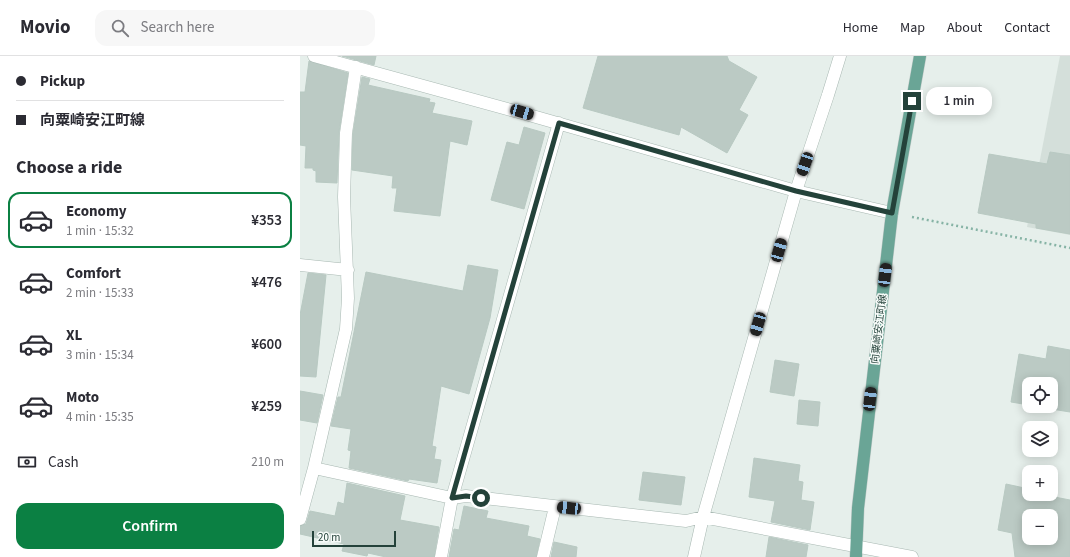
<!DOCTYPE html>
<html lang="en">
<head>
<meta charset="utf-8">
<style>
  :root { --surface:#fff; --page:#f7f7f7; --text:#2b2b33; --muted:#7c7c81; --line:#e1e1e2; --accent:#0b8043 }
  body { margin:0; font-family:"Source Sans 3","Noto Sans JP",sans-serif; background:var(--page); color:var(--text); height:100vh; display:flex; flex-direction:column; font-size:15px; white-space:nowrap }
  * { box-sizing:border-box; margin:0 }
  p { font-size:13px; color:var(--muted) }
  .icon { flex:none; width:22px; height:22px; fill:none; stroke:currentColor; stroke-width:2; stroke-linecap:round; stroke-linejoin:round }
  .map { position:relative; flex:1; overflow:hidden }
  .panel { display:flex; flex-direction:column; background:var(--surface); width:300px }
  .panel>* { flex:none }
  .banner { display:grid; align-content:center; height:88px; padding:0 16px; background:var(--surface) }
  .tools { position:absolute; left:722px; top:321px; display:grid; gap:8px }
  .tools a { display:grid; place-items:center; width:36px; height:36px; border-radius:8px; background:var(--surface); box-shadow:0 2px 10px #0003; font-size:20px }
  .scale { position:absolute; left:12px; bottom:10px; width:84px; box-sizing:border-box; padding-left:4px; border:2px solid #24423a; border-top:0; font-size:11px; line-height:14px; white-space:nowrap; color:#24423a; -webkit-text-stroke:3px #f7fbf9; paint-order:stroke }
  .end { position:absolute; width:18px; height:18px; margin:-9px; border:5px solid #24423a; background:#fff; box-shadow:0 0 0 2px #fff }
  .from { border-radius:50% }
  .bubble { position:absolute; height:28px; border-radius:12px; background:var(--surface); box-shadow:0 2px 10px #0003; font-size:13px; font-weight:600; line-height:28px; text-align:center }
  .car { position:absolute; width:12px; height:24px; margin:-12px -6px; border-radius:5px; box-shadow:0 0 3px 1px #0007; background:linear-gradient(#222 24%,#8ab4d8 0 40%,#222 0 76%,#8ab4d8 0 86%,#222 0) }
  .banner b { display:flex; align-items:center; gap:14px; height:38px; font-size:15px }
  .banner b+b { border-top:1px solid var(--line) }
  .banner i { width:10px; height:10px; background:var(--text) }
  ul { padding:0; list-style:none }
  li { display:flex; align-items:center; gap:12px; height:56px; margin:0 8px 6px; padding:0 8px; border:2px solid transparent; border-radius:12px }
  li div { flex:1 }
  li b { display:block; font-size:15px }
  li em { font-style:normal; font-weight:600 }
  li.on { border-color:var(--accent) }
  li>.icon { width:36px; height:36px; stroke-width:1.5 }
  h2 { padding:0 16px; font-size:18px; line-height:48px }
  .pay { display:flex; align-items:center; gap:10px; height:44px; padding:0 16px; font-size:15px }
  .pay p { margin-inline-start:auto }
  .cta { display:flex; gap:8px; margin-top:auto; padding:8px 16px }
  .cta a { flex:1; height:46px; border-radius:12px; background:var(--accent); color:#fff; font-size:16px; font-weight:600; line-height:46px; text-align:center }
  header { display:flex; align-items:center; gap:24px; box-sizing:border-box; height:56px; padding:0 20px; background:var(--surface); border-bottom:1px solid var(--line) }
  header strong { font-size:19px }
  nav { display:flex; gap:22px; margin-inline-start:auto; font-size:14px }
  .search { width:280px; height:36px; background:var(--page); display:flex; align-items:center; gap:10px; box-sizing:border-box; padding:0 14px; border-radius:12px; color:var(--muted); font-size:15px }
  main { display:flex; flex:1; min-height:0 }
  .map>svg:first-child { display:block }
</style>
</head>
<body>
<header>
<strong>Movio</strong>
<div class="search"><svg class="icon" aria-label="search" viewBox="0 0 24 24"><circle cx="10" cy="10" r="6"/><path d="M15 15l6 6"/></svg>Search here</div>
<nav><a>Home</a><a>Map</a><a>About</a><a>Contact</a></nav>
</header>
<main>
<section class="panel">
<div class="banner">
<b><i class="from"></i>Pickup</b>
<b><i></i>向粟崎安江町線</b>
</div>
<h2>Choose a ride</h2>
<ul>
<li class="on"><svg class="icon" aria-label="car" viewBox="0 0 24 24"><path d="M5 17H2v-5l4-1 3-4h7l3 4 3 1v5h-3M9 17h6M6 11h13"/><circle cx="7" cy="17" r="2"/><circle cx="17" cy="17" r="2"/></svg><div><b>Economy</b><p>1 min · 15:32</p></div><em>¥353</em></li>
<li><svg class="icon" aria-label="car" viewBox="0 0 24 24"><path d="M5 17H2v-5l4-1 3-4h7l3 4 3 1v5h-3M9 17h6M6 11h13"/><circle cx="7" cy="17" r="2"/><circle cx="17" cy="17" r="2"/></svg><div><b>Comfort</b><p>2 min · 15:33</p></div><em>¥476</em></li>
<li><svg class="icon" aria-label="car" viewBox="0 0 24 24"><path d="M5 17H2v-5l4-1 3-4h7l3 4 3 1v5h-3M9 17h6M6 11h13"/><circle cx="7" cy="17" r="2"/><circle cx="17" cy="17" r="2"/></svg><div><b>XL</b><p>3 min · 15:34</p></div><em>¥600</em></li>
<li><svg class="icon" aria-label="car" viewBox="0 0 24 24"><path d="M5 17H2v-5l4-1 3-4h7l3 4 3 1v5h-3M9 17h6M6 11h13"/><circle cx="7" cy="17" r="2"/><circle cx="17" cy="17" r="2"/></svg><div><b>Moto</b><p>4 min · 15:35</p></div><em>¥259</em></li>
</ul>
<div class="pay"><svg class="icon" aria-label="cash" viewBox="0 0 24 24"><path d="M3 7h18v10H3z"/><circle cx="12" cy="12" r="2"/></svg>Cash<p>210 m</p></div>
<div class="cta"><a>Confirm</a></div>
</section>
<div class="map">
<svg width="770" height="501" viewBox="0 0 770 501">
  <rect width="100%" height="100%" fill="#e6efeb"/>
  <path fill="#d4dfda" d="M 760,0 L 770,0 L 770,179 L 727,171 Z"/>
  <path fill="#bbcac4" stroke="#b8c9c2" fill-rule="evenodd" d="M 42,0 L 76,0 L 74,9 Z
    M 298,0 L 427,0 L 429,5 L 457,21 L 439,54 L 448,59 L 427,97 L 381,71 L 379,79 L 283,52 Z
    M 9,5 L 48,17 L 39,76 L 37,127 L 16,126 L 16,115 L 13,114 L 13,112 L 5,112 L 6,90 L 0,89 L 0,36 L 5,36 Z
    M 62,21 L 70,23 L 68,29 L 130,43 L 129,46 L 135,47 L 132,57 L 172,65 L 167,89 L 150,85 L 140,160 L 94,155 L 97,132 L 92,132 L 93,120 L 52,114 L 53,78 Z
    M 224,71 L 245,77 L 224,153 L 191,144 L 207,86 L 219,89 Z
    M 750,96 L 770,99 L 770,178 L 736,172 L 736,168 L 678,157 L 689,98 L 747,108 Z
    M 168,209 L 198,214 L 190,262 L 169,338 L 141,330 L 132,390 L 136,391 L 134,403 L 141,404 L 137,427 L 109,423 L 108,425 L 49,412 L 51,395 L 48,394 L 51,373 L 31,370 L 38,341 L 41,341 L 66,216 L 163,235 Z
    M 8,217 L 26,219 L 16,321 L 0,320 L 0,259 Z
    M 748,290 L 770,294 L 770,356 L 733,350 L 751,350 L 751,328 L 729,328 L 729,349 L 711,346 L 719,298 L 746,303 Z
    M 475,304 L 499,308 L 494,340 L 470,336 Z
    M 0,335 L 23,339 L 17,367 L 0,364 Z
    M 499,344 L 520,346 L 518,370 L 497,368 Z
    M 454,402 L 500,409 L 498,425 L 503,426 L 501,444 L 514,446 L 510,474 L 471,466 L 475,445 L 449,441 Z
    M 343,416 L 385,421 L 381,449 L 339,444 Z
    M 47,427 L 105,440 L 100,464 L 139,471 L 134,501 L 86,501 L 68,497 L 67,500 L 42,495 L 44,488 L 0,478 L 0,470 L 6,468 L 10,455 L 35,460 L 38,446 L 44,448 Z
    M 706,428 L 729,433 L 729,438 L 739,438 L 770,444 L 770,501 L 715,501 L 712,477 L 698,474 ZM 729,460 L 751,460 L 751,482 L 729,482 Z
    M 164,450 L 188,455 L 186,462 L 229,470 L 227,480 L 240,483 L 236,501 L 149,501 L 154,473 L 159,474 Z
    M 469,481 L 508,489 L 506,501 L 466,501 Z
    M 254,486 L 277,491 L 276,501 L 251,501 Z"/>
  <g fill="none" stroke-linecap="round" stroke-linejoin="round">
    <g stroke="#a8b8b2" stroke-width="13">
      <path id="minor" d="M 14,0 L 222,57 L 496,135 L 592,157
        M 0,209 L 48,214
        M 14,412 L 152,442 L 259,67
        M 0,463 L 14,412 L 46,273 L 48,242 L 44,141 L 46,77 L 56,11
        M 141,501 L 152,442 L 166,440 L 386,465 L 403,461 L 612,501
        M 243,501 L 255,451
        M 394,501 L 403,461 L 496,135 L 528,39 L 540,0"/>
    </g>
    <g stroke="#c2cac8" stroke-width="13">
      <path id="major" d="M 556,501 L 558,452 L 592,157 L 620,0"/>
    </g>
    <path stroke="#86b3a5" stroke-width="2.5" stroke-dasharray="2 3" stroke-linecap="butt" d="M 612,161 L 770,192"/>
    <use href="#minor" stroke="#fff" stroke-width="12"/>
    <use href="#major" stroke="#6aa596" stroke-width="12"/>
  </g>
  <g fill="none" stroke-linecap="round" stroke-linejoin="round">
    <path stroke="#24423a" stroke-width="5" d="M 181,442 L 166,440 L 152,442 L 259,67 L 496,135 L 592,157 L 612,45"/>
  </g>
  <g text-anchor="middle" stroke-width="3" stroke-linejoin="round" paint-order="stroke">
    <g font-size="10" fill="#24423a" stroke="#f7fbf9">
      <text transform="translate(578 273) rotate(-83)" y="4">向粟崎安江町線</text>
    </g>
  </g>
</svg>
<div class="tools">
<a><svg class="icon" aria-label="locate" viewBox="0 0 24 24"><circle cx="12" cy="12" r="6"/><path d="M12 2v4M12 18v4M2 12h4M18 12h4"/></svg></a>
<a><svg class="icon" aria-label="layers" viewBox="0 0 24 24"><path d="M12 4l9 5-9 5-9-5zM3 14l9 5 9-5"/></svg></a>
<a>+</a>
<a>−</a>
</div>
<div class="scale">20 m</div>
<i class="end from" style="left:181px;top:442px"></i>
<i class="end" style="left:612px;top:45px"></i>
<div class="bubble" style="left:626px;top:31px;width:66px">1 min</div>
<i class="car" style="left:222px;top:56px;rotate:106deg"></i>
<i class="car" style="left:505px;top:108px;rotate:199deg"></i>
<i class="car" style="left:479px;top:194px;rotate:16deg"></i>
<i class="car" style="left:585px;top:219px;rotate:7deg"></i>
<i class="car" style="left:458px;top:268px;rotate:196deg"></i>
<i class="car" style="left:570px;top:343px;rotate:7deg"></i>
<i class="car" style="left:269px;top:452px;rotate:276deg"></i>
</div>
</main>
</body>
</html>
